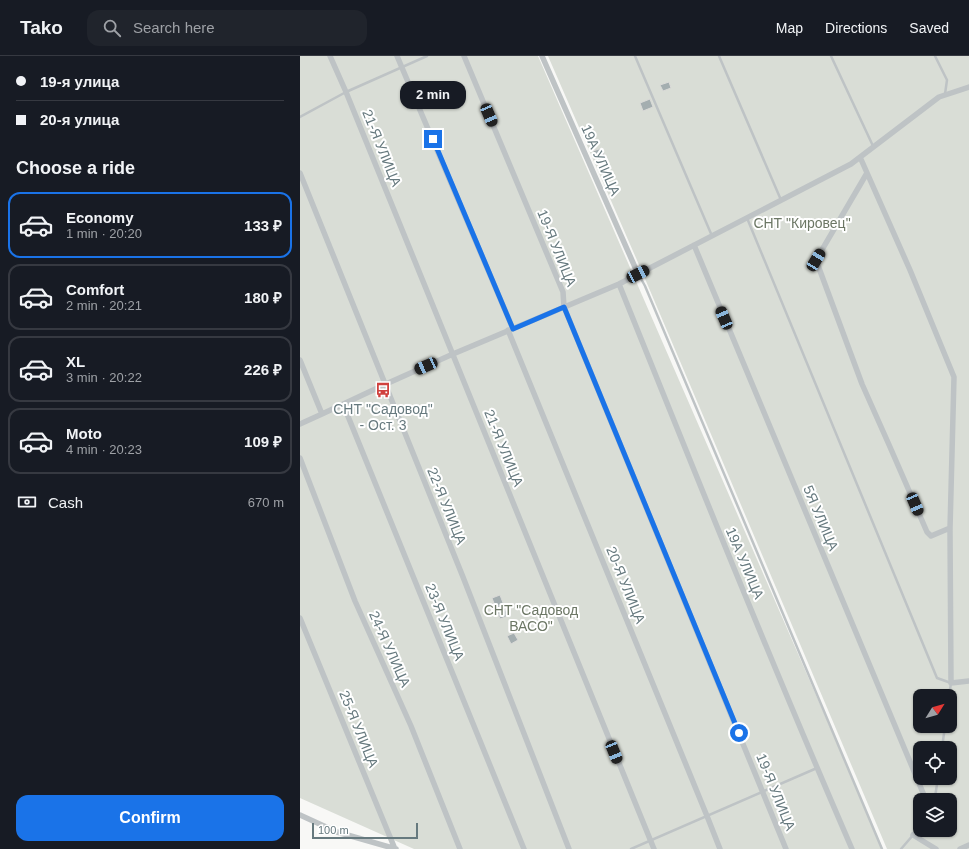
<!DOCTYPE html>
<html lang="en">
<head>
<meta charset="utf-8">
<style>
  :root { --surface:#171b24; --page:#20242c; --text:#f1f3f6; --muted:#9ea1a6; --line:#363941; --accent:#1a73e8 }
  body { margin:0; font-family:Arial,sans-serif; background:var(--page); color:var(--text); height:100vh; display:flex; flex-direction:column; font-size:15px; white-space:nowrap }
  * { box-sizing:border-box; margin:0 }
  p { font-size:13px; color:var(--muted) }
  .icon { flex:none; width:22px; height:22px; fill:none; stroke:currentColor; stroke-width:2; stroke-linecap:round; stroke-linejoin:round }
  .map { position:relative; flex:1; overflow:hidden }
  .panel { display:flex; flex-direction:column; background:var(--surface); width:300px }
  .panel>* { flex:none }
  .top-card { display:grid; align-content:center; height:88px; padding:0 16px; background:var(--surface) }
  .needle { width:26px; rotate:53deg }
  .fabs { position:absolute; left:613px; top:633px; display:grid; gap:8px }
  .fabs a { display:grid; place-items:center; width:44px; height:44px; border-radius:8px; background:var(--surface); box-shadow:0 1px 3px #0004; font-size:20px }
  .scale { position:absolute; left:12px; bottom:10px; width:106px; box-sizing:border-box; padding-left:4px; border:2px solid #66797e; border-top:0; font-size:11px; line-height:14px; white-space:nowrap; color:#66797e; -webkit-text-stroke:3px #fff; paint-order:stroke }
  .end { position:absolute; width:18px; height:18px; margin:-9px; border:5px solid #1a73e8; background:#fff; box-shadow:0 0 0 2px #fff }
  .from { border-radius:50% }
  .bubble { position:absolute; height:28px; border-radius:12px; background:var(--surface); box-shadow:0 1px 3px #0004; font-size:13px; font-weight:800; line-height:28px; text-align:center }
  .car { position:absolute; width:12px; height:24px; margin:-12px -6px; border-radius:5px; box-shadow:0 0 3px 1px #0007; background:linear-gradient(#222 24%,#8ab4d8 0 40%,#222 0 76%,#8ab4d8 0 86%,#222 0) }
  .top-card b { display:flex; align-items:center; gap:14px; height:38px; font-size:15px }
  .top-card b+b { border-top:1px solid var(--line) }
  .top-card i { width:10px; height:10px; background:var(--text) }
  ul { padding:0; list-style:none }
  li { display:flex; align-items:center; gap:12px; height:66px; margin:0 8px 6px; padding:0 8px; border:2px solid var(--line); border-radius:12px }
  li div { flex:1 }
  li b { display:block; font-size:15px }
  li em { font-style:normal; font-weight:800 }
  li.current { border-color:var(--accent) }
  li>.icon { width:36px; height:36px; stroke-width:1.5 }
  h2 { padding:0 16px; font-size:18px; line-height:48px }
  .pay { display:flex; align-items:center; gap:10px; height:44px; padding:0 16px; font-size:15px }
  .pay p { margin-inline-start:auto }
  .primary-button { display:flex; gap:8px; margin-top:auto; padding:8px 16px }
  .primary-button a { flex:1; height:46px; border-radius:12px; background:var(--accent); color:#fff; font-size:16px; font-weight:800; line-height:46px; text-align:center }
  header { display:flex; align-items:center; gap:24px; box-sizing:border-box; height:56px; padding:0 20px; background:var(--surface); border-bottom:1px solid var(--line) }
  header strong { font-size:19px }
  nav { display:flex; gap:22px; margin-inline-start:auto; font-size:14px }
  .search { width:280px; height:36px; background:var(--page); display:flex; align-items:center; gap:10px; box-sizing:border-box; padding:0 14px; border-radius:12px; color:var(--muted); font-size:15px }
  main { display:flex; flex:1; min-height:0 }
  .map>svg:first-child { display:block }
</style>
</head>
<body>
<header>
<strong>Tako</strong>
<div class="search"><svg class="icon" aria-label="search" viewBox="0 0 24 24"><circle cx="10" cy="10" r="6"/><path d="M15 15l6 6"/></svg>Search here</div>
<nav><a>Map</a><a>Directions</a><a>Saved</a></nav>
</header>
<main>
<section class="panel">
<div class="top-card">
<b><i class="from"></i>19-я улица</b>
<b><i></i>20-я улица</b>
</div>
<h2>Choose a ride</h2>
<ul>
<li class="current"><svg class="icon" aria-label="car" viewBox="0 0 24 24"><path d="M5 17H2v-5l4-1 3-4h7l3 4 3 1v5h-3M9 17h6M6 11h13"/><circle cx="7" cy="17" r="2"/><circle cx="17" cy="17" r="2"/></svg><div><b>Economy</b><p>1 min · 20:20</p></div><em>133 ₽</em></li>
<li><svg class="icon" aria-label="car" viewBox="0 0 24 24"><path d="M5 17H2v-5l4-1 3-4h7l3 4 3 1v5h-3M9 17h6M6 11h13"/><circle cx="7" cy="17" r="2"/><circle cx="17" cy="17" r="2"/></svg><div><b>Comfort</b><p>2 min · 20:21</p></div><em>180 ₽</em></li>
<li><svg class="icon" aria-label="car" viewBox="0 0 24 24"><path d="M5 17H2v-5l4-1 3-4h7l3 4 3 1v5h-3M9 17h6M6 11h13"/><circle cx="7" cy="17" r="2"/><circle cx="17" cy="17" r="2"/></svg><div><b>XL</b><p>3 min · 20:22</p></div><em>226 ₽</em></li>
<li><svg class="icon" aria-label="car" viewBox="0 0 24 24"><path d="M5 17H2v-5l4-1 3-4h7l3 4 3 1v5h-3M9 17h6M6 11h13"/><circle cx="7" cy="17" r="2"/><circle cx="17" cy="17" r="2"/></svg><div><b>Moto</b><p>4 min · 20:23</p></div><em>109 ₽</em></li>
</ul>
<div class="pay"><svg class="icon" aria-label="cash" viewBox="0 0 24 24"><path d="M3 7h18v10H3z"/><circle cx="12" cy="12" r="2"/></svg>Cash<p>670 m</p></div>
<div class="primary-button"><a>Confirm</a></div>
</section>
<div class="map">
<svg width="669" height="793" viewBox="0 0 669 793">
  <rect width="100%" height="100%" fill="#f8f8f6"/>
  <path fill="#d9ddd6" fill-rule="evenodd" d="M 0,0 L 238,0 L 583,793 L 114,793 L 0,742 Z
    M 248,0 L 669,0 L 669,793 L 587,793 L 343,218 ZM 620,640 L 650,640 L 650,670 L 620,670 ZM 620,692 L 650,692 L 650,722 L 620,722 ZM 620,744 L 650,744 L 650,774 L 620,774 Z"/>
  <path fill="#a4aeb0" stroke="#dadad8" d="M 369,26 L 371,32 L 363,35 L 360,29 Z
    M 350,43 L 353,51 L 343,55 L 340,47 Z
    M 302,92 L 305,101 L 296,104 L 293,95 Z
    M 200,539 L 208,560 L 200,563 L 192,542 Z
    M 214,577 L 218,584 L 211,588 L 207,580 Z"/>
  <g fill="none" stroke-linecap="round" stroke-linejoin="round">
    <path stroke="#bec3c5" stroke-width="2.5" d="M 335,0 L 412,180
      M 419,0 L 481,144
      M 531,0 L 573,90
      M 635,0 L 647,24 L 645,38
      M 0,61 L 46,36 L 127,0
      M 447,162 L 637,622 L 651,627 L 649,640
      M 339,219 L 345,230 L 582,793
      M 642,692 L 645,670
      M 634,744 L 635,741 L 638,722
      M 331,793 L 517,712
      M 601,793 L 620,771"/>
    <path stroke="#bec3c5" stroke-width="5.5" d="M 30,0 L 46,36 L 354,793
      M 97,0 L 213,273
      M 164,0 L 263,236 L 264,251 L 486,793
      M 242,0 L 338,218
      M 560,101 L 610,214 L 654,321 L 650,473 L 651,627 L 669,625
      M 0,117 L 163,521 L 269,793
      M 567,117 L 516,204 L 562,328 L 590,391 L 627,476 L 631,480 L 650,472
      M 394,189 L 626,744
      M 319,228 C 395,417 471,606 552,793
      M 208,274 L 407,760 L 420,793
      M 0,304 L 22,358
      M 43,348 L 224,793
      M 0,368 L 22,358 L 86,328 L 153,298 L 319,228 L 551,108 L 639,41 L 669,31
      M 0,402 L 55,545 L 111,670 L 160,793
      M 0,562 L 95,793
      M 0,759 L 37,776 L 96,793
      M 613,779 L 636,793
      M 660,793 L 669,789"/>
  </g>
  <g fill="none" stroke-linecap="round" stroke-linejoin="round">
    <path stroke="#1a73e8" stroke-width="5" d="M 133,83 L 213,273 L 264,251 L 439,677"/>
  </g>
  <defs>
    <g id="bus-bare" transform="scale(1.2)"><path d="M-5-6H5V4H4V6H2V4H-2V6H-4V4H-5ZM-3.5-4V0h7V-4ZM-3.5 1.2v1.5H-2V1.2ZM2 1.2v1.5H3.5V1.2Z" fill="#d0413e" stroke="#fff" stroke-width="2.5" paint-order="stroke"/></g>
  </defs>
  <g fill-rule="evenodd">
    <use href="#bus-bare" x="83" y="334"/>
  </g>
  <g text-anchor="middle" stroke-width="4" stroke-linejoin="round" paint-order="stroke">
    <g font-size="14" fill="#66797e" stroke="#fff">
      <text transform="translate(82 92) rotate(68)" y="5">21-Я УЛИЦА</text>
      <text transform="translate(301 104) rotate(66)" y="5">19А УЛИЦА</text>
      <text transform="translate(257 192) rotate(68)" y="5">19-Я УЛИЦА</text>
      <text transform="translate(204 392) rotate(68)" y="5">21-Я УЛИЦА</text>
      <text transform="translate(147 450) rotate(68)" y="5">22-Я УЛИЦА</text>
      <text transform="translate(521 462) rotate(67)" y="5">5Я УЛИЦА</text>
      <text transform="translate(445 507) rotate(67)" y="5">19А УЛИЦА</text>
      <text transform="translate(326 529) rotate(68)" y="5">20-Я УЛИЦА</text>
      <text transform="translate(145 566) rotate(68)" y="5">23-Я УЛИЦА</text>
      <text transform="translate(90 593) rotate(66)" y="5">24-Я УЛИЦА</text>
      <text transform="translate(59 673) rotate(68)" y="5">25-Я УЛИЦА</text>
      <text transform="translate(476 736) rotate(68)" y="5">19-Я УЛИЦА</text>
    </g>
    <g font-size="14" fill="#6c7765" stroke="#fff">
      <text x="502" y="172">СНТ "Кировец"</text>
      <text x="231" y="559">СНТ "Садовод<tspan x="231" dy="16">ВАСО"</tspan></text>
    </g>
    <g font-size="14" fill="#66797e" stroke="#fff">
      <text x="83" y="358">СНТ "Садовод"<tspan x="83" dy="16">- Ост. 3</tspan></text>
    </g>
  </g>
</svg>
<div class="fabs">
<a><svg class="needle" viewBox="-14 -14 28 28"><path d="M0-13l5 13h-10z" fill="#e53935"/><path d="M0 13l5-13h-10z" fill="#9ea1a6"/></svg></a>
<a><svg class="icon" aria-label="locate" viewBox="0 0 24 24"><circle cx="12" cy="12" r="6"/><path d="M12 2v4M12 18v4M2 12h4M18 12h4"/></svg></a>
<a><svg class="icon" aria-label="layers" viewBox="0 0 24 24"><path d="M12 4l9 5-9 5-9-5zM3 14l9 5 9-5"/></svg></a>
</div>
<div class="scale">100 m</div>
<i class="end from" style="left:439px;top:677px"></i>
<i class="end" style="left:133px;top:83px"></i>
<div class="bubble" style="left:100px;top:25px;width:66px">2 min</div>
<i class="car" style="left:189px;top:59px;rotate:157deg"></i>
<i class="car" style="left:516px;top:204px;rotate:31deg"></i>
<i class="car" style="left:338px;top:218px;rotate:63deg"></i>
<i class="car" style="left:424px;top:262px;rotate:337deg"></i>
<i class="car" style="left:126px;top:310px;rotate:246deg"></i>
<i class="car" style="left:615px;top:448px;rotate:157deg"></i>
<i class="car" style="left:314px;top:696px;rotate:158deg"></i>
</div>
</main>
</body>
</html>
